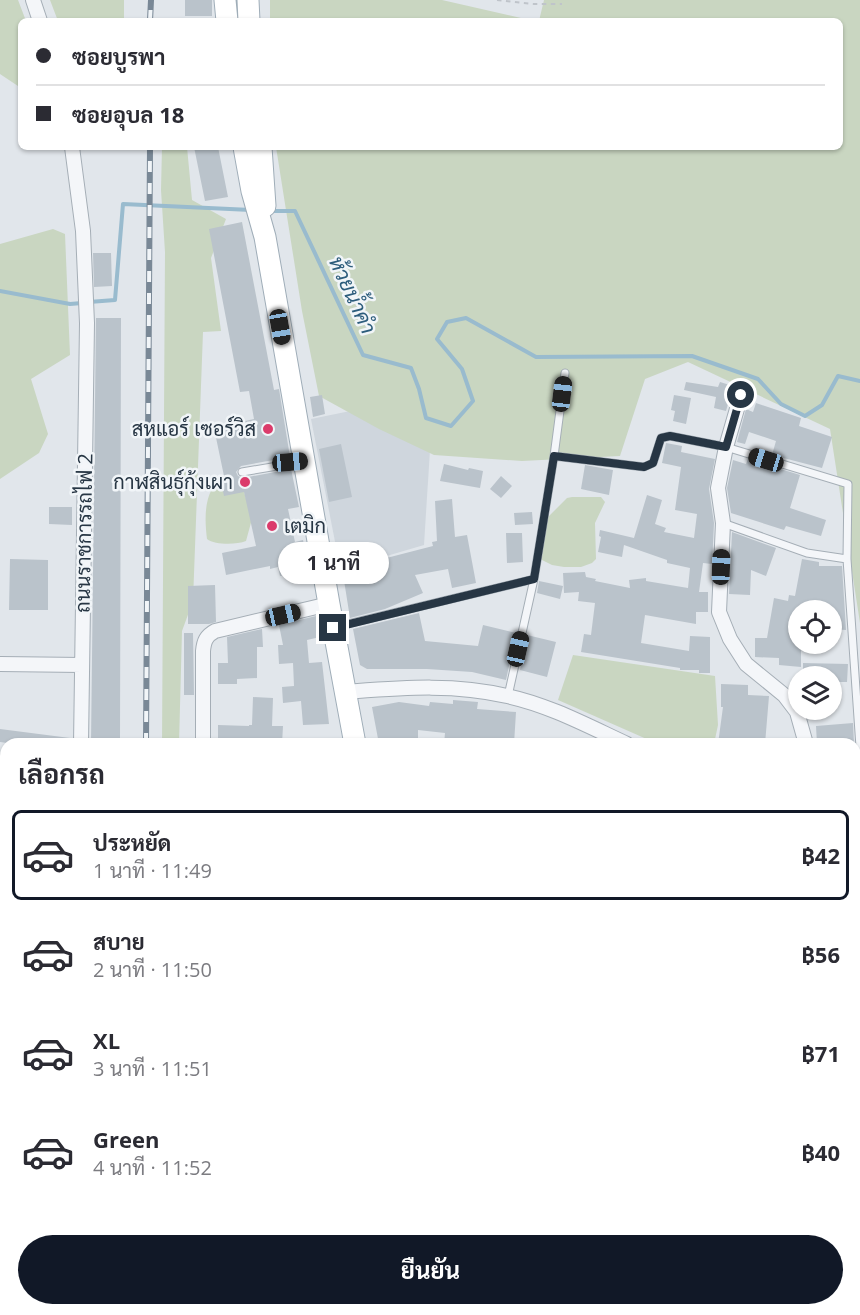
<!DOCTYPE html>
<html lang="th">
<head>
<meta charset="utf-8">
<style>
  :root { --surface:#fff; --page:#f7f7f7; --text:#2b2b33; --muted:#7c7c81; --line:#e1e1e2; --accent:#111827 }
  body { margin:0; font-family:"Open Sans",Sarabun,sans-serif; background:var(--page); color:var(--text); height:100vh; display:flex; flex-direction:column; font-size:22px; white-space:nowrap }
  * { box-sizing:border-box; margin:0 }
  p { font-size:20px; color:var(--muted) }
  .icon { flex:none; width:33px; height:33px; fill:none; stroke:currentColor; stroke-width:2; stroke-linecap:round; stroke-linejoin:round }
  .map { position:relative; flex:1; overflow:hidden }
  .drawer { position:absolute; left:0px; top:738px; width:861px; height:578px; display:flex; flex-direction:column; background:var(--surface); border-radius:18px 18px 0 0; box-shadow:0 2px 4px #0004 }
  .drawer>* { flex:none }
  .guide { position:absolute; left:18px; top:18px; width:825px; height:132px; border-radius:9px; box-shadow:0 2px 4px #0004; display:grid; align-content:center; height:132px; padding:0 18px; background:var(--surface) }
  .controls { position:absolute; left:788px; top:600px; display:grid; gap:12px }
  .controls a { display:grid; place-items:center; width:54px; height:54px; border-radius:50%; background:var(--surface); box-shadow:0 2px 4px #0004; font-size:30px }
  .end { position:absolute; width:27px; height:27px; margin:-14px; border:8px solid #273644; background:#fff; box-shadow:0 0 0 3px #fff }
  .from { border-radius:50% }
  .bubble { position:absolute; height:42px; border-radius:21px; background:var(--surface); box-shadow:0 2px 4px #0004; font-size:20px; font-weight:700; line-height:42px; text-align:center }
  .car { position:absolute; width:18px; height:36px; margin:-18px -9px; border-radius:8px; box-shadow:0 0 4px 2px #0007; background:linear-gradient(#222 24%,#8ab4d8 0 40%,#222 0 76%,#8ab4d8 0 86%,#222 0) }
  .guide b { display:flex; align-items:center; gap:21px; height:57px; font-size:22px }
  .guide b+b { border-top:2px solid var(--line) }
  .guide i { width:15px; height:15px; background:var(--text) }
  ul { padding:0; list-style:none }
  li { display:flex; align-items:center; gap:18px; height:90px; margin:0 12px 9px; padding:0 6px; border:3px solid transparent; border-radius:9px }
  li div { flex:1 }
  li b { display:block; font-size:22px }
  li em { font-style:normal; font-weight:700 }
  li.selected { border-color:var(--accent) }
  li>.icon { width:54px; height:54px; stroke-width:1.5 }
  h2 { padding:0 18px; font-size:27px; line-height:72px }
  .primary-button { display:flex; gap:12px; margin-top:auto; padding:12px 18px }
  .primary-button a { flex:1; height:69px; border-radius:36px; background:var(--accent); color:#fff; font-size:24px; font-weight:700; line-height:69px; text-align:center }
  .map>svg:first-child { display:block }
</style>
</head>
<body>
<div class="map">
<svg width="860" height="1315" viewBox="0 0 860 1315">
  <rect width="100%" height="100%" fill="#e1e6eb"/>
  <path fill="#cfd6dd" d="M 365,408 L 431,434 L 424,545 L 373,560 L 340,567 L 311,419 Z"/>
  <path fill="#c9d6c1" d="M 0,0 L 18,0 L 26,21 L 21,21 L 21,88 L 0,74 Z
    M 50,0 L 124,0 L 124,21 L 58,21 Z
    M 270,0 L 442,0 L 534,21 L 270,21 Z
    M 544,0 L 860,0 L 860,623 L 830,429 L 688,362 L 645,379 L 620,456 L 522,461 L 434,455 L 379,429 L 319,396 L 302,311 L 276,147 L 840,147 L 840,21 L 539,21 Z
    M 162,147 L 187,147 L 192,200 L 226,219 L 211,258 L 221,331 L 203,332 L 193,601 L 182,631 L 179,744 L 162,744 L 165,252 L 161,190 Z
    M 53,229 L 65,234 L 70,355 L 31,379 L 48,434 L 39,453 L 0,479 L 0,244 Z
    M 218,488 L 244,492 L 252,519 L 246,541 C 236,545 215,545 207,539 C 205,523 204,503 212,489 Z
    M 572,497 L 601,497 L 605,502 L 595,523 L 596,559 L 592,563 L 581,567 L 564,567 L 552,565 L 542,560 L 537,549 L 543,522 L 567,498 Z
    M 573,655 L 715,676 L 718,725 L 714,744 L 658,744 L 558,700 Z"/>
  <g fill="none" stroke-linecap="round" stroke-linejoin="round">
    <path stroke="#99bbce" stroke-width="4" d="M 271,211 L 295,211 L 363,355 L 411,368 L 419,389 L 426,418 L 451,426 L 473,401 L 462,369 L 437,339 L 447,322 L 466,318 L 536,357 L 692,356 L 758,379 L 781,404 L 805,416 L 822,405 L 838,376 L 860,381
      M 0,291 L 70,304 L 82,303
      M 89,302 L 115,300 L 123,204 L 251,210"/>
  </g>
  <path fill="#bac3cb" d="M 185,0 L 212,0 L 212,16 L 185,16 Z
    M 194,147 L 218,147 L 228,197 L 205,201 Z
    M 242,222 L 274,390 L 279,389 L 290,457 L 241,466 L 236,472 L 238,476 L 243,478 L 291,469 L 299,507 L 288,509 L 295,542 L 303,540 L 309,570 L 280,576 L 278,567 L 270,569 L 270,566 L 226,575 L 222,553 L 256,546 L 244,492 L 224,496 L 220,477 L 224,476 L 214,428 L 254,419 L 249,391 L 240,392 L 209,229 Z
    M 93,253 L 111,253 L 112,286 L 94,287 Z
    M 96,318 L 121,318 L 120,744 L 91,744 Z
    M 686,382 L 718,387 L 720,382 L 733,386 L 726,411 L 714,408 L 716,397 L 684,390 Z
    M 322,395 L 325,414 L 313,417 L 310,397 Z
    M 674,395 L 691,398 L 686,424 L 673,421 L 675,411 L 671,410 Z
    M 756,403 L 801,418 L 799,426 L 832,437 L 822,468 L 772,455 L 776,441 L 749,432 L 745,444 L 737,442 L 746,409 L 753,412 Z
    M 666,443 L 682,446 L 681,452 L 715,459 L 709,489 L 714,523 L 712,564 L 703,563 L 699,592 L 708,592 L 708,612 L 696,612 L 696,624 L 645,615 L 641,643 L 689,651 L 690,636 L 710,637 L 710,673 L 699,673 L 699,670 L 680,670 L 680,668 L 581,652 L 584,634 L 591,635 L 595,603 L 578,601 L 579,592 L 564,593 L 563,573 L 585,572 L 586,577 L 596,579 L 595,581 L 630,588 L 629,580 L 646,578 L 646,581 L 688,588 L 690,568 L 667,563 L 667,560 L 624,545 L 622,557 L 598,552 L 601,537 L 599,536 L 600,530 L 634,538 L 647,495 L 662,500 L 655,524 L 666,528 L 664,532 L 694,538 L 697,514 L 675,510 L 681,467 L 662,463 Z
    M 341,444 L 352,497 L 329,502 L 319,449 Z
    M 748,459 L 800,475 L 790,508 L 826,520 L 821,536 L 786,526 L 784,530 L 731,513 L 727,488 L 733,460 L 746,464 Z
    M 444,464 L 468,470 L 469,468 L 483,471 L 480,488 L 440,481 Z
    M 585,465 L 613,470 L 609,495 L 581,489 Z
    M 501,476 L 512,486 L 501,498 L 490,489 Z
    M 452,499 L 455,537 L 467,535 L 476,583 L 452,588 L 448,569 L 415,575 L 423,593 L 385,609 L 350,618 L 339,549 L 367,544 L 371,562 L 433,546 L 432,542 L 437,541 L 435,501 Z
    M 49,507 L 72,507 L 72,525 L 49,524 Z
    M 532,512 L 533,524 L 515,525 L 514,513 Z
    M 732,532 L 776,548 L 766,576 L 751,570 L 750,595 L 729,594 Z
    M 506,533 L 522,533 L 523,562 L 507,563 Z
    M 10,559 L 48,560 L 48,610 L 9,610 Z
    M 802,559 L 819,562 L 819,566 L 842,566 L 846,630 L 831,629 L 831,610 L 798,610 L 798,644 L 801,644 L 801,667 L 779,665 L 779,658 L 755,657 L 755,638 L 767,638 L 774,598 L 788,601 L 789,595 L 795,596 Z
    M 539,581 L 563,586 L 560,599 L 537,593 Z
    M 215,585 L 216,622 L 209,624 L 188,624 L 188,586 Z
    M 419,613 L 425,641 L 478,646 L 483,625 L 516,633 L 506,680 L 472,672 L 427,669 L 367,669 L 360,665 L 353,629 Z
    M 316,616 L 320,637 L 307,640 L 309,663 L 322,662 L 329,724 L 303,725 L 301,701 L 283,703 L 282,687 L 294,686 L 293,663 L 279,664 L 278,645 L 283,645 L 279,625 Z
    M 262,629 L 263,647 L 257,647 L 257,678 L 237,679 L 237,684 L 218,684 L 218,663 L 228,663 L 227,637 Z
    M 184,633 L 193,633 L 194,695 L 184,695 Z
    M 527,635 L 556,642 L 547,677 L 520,670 Z
    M 803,663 L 848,664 L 847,682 L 831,682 L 831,676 L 803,676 Z
    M 721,684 L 748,685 L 748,695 L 769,696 L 765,744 L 718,744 L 723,707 L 721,707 Z
    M 253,697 L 273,698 L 272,726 L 283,726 L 282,744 L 218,744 L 218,725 L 249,726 L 249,725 L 252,725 Z
    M 453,700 L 478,702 L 477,709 L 516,712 L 514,744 L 503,744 L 503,741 L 473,738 L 472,744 L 444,744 L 445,733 L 418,730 L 418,744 L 379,744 L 372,707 L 399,702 L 429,706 L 430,702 L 453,704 Z
    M 853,723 L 854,744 L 817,744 L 816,726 Z
    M 0,729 L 70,738 L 70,744 L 15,744 L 0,742 Z"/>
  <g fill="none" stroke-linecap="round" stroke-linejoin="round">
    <g stroke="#a5aeb6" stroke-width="9">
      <path id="service" d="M 554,456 L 644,467 L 653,463 L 661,438 L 670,436 L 726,447 L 848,484 L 847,559 L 860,747
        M 242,472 L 301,462
        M 723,523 L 807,553 L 847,559
        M 335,627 L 534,579
        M 508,696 L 534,579 L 554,456 L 565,373
        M 0,1303 L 6,1305
        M 22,1310 L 44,1315
        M 321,1313 L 335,1310"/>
    </g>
    <g stroke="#a5aeb6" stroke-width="16">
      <path id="minor" d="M 33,0 L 40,21
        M 72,147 L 83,231 L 87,323 L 81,744
        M 741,395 L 726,447 L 718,488 L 723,523 L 719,612 L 730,639 L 746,664 L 784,695 L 797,712 L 806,744
        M 0,664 L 82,665
        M 345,692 C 400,688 453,683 507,696 C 549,705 588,726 627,744
        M 203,744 L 203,651 C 204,641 206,636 215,631 L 329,604
        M 0,775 L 6,777
        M 855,828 L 860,828
        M 0,854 L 6,854
        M 0,939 L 6,939
        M 0,1018 L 6,1018
        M 0,1100 L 6,1100
        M 0,1195 L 6,1197
        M 97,1310 L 97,1315
        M 215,1310 L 216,1315
        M 644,1315 L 645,1310
        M 857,1315 L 860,1276"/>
    </g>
    <g stroke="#9fadb8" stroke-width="23">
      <path id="primary" d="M 225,0 L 227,21
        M 248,0 L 249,21
        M 244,147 L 252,191 L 265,237 L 329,604 L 355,744
        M 261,147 L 265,206
        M 463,1310 L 464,1315"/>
    </g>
    <path stroke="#bfc4ca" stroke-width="2" stroke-dasharray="4.5 4.5" stroke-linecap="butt" d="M 497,0 L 534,4 L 562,4"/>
    <use href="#service" stroke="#f4f6f9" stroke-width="7"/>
    <use href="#minor" stroke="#f4f6f9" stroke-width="14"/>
    <use href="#primary" stroke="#fff" stroke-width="21"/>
    <g stroke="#798896" stroke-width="6">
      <path id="rail" d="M 150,21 L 151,0
        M 146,744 L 150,147
        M 157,1310 L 158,1315"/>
    </g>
    <use href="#rail" stroke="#f1f5f8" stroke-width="4" stroke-dasharray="11" stroke-linecap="butt"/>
  </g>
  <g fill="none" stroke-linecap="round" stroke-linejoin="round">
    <path stroke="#273644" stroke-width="8" d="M 333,628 L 534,579 L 554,456 L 644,467 L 653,463 L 661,438 L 670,436 L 726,447 L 741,395"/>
  </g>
  <g fill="#db3b6b" stroke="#f1f5f8" stroke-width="2">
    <circle cx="268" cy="429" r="6"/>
    <circle cx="245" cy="482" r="6"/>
    <circle cx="272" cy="526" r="6"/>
  </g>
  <g text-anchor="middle" stroke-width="5" stroke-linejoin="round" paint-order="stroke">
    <g font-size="20" fill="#273644" stroke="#f1f5f8" text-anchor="end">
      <text x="256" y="436">สหแอร์ เซอร์วิส</text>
      <text x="233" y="489">กาฬสินธุ์กุ้งเผา</text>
      <text x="284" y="533" text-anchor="start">เตมิก</text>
    </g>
    <g font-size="20" fill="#273644" stroke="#f1f5f8">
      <text transform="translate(84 533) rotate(-89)" y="7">ถนนราชการรถไฟ 2</text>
    </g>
    <g font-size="21" font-style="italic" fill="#2d5d7c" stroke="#f1f5f8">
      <text transform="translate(352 295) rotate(65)" y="7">ห้วยน้ำคำ</text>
    </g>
  </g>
</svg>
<div class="controls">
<a><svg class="icon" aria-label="locate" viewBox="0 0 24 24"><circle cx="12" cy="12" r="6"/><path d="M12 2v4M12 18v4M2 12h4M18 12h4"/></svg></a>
<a><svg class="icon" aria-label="layers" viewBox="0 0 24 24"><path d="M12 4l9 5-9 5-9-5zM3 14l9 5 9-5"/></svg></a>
</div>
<i class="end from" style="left:741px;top:395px"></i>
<i class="end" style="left:333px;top:628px"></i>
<div class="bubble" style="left:278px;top:542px;width:111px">1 นาที</div>
<i class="car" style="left:280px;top:327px;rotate:170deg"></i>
<i class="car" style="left:562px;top:394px;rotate:7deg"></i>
<i class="car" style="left:766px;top:460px;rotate:287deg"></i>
<i class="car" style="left:290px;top:462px;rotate:85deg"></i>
<i class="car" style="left:721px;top:567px;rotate:2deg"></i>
<i class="car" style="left:283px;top:615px;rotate:77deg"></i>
<i class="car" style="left:518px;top:649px;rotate:13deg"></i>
<div class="guide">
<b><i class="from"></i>ซอยบูรพา</b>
<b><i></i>ซอยอุบล 18</b>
</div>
<section class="drawer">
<h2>เลือกรถ</h2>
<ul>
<li class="selected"><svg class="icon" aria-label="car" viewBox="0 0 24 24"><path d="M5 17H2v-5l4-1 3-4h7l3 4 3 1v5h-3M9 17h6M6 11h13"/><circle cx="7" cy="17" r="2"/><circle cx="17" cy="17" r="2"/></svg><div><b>ประหยัด</b><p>1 นาที · 11:49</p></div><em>฿42</em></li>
<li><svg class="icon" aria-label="car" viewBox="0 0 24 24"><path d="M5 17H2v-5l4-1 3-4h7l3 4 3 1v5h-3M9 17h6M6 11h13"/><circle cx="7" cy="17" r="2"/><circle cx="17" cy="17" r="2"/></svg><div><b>สบาย</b><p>2 นาที · 11:50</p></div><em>฿56</em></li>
<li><svg class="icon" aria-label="car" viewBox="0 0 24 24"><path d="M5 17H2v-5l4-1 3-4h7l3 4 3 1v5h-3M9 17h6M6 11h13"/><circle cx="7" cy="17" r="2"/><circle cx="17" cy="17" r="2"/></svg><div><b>XL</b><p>3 นาที · 11:51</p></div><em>฿71</em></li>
<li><svg class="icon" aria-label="car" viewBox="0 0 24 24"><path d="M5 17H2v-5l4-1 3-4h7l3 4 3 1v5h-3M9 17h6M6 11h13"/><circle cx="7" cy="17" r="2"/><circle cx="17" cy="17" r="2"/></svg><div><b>Green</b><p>4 นาที · 11:52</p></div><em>฿40</em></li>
</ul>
<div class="primary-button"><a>ยืนยัน</a></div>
</section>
</div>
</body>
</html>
